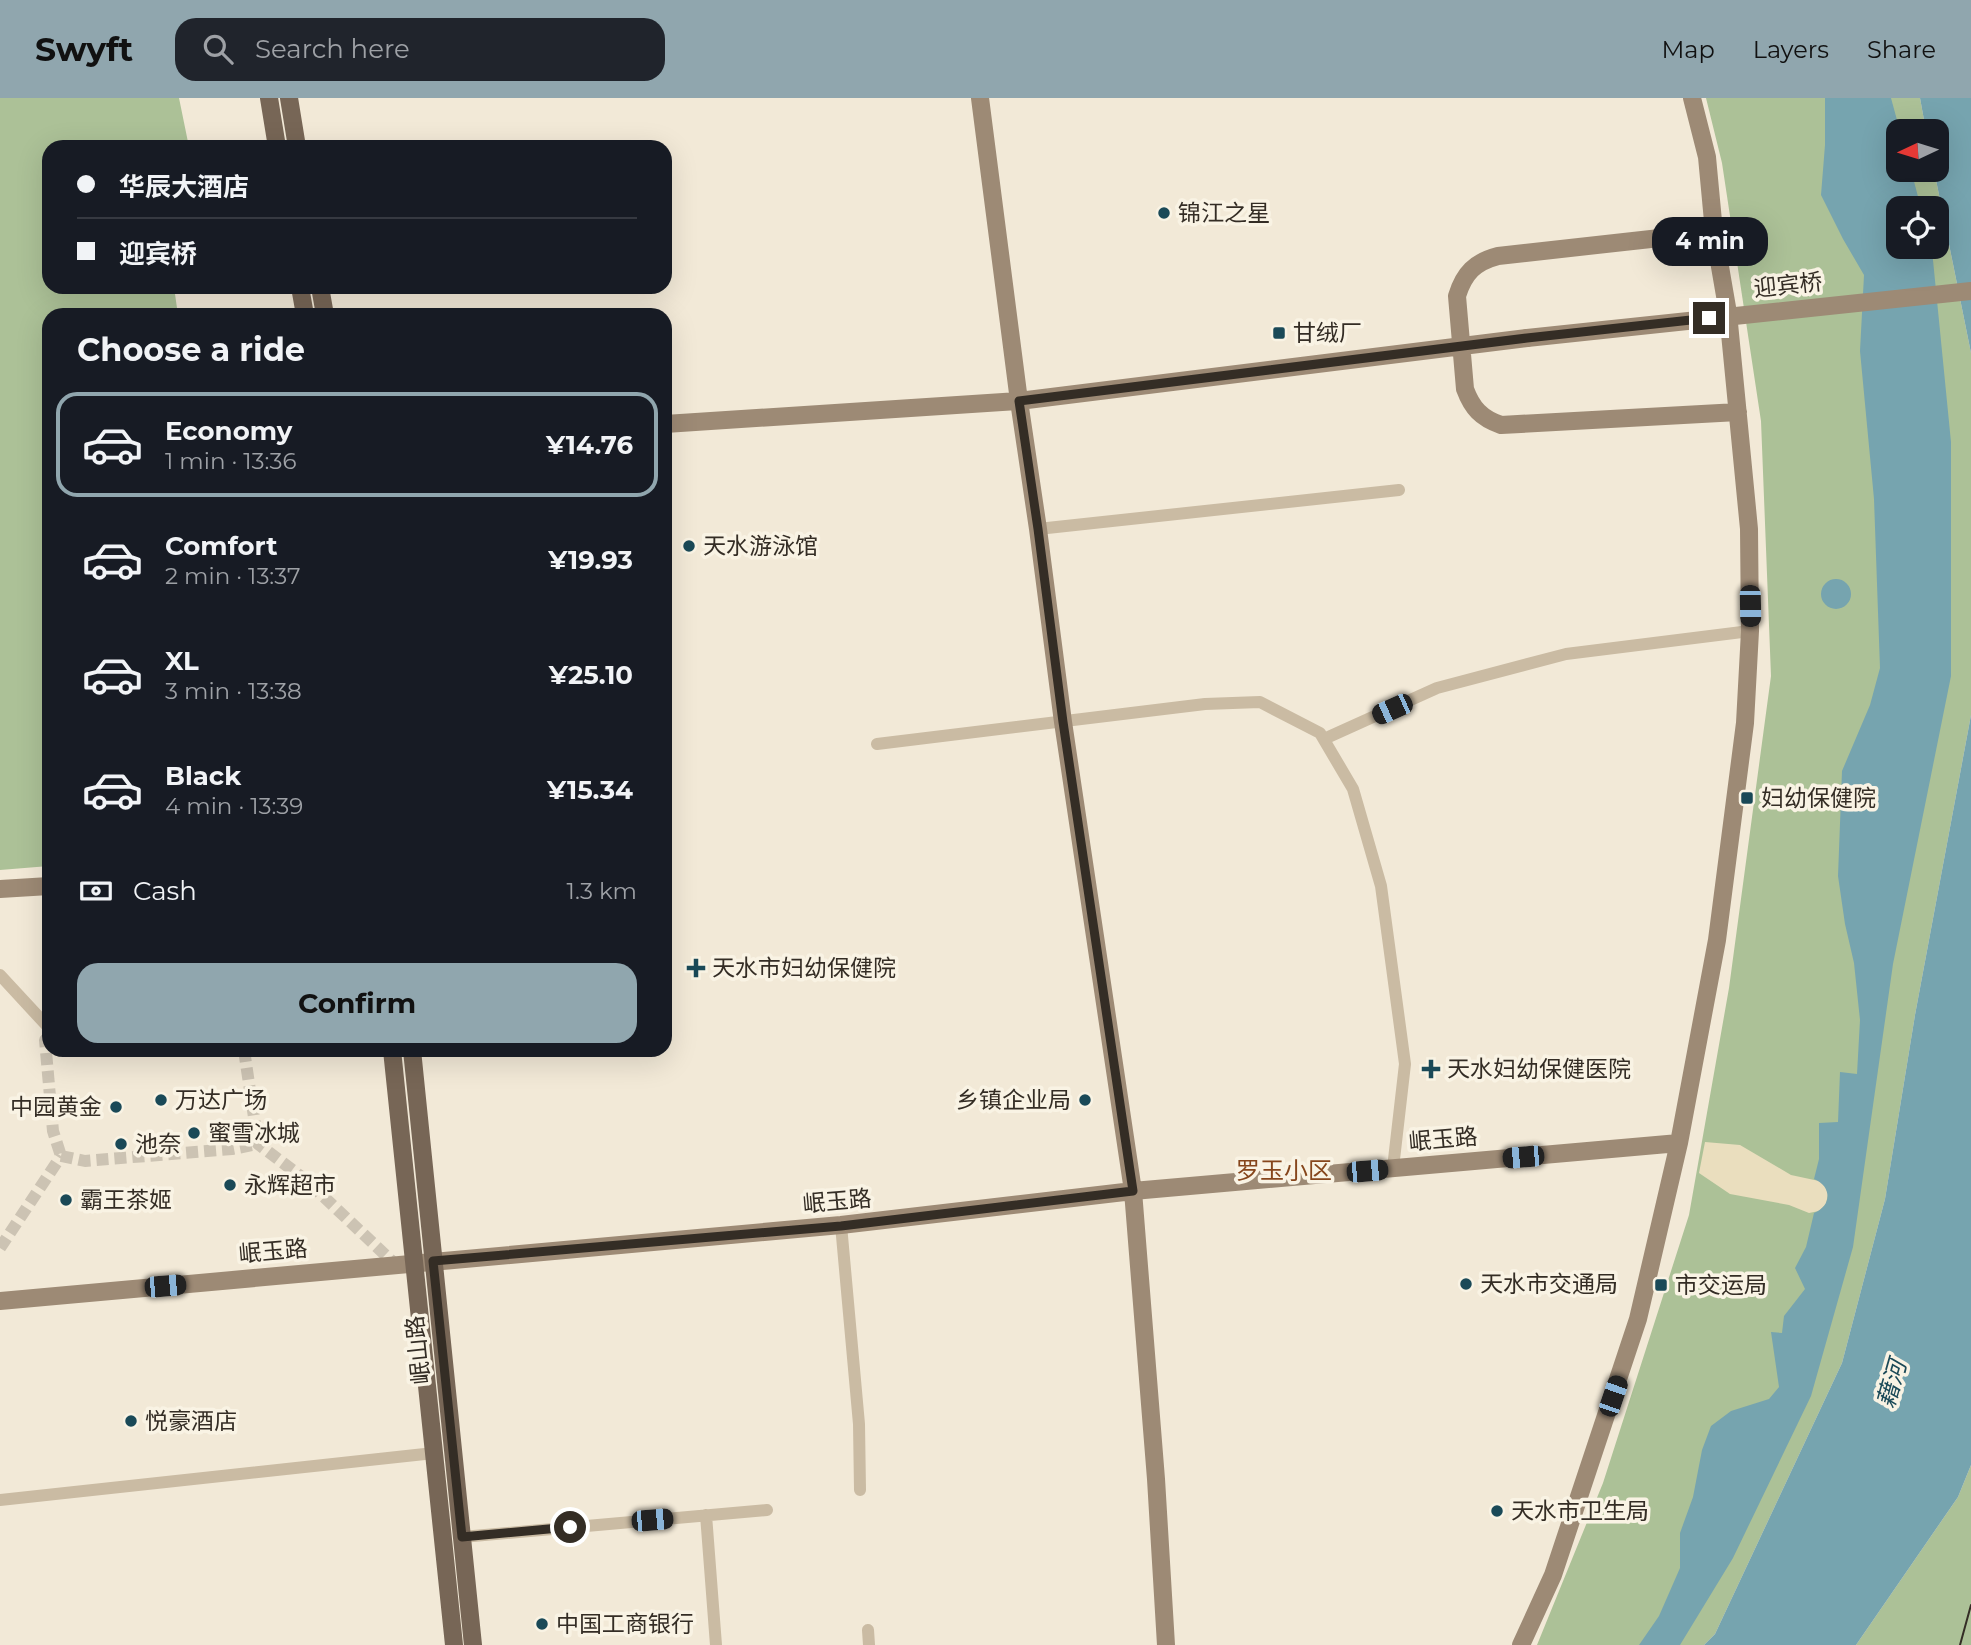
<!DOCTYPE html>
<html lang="en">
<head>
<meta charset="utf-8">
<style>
  :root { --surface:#171b24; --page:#20242c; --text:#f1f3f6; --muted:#9ea1a6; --line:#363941; --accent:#90a6ae }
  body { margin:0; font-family:Montserrat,"Noto Sans SC",sans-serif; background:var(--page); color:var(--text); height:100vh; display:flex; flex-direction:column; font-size:26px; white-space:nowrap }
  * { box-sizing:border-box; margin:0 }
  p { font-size:23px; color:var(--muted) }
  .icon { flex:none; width:38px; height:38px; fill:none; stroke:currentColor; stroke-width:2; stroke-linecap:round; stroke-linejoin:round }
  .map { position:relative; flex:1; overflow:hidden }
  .side { position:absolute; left:42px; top:210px; width:630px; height:749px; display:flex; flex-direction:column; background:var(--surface); border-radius:21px; box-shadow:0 7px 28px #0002 }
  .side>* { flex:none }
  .hud { position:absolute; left:42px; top:42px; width:630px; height:154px; border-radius:21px; box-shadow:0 7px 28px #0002; display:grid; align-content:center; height:154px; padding:0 35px; background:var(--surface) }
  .needle { width:46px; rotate:266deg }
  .buttons { position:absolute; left:1886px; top:21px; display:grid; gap:14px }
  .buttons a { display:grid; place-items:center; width:63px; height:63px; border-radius:14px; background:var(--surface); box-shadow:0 7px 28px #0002; font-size:35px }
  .end { position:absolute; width:32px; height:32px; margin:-16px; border:9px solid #342d25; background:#fff; box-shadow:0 0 0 4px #fff }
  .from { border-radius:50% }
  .bubble { position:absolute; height:49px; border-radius:21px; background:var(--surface); box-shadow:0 7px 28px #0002; font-size:23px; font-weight:700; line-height:49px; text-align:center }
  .car { position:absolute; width:21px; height:42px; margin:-21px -10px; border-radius:9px; box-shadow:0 0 5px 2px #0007; background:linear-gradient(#222 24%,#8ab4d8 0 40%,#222 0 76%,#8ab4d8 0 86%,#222 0) }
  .hud b { display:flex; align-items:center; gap:24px; height:66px; font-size:26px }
  .hud b+b { border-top:2px solid var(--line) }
  .hud i { width:18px; height:18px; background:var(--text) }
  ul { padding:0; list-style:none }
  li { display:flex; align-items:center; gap:21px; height:105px; margin:0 14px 10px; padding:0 21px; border:4px solid transparent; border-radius:21px }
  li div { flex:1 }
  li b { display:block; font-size:26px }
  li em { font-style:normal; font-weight:700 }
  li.on { border-color:var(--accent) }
  li>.icon { width:63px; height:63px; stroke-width:1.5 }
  h2 { padding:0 35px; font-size:32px; line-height:84px }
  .pay { display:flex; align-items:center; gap:18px; height:77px; padding:0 35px; font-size:26px }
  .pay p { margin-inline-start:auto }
  .primary-button { display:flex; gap:14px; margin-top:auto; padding:14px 35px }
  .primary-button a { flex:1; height:80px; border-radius:21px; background:var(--accent); color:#111; font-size:28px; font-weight:700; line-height:80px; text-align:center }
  header { display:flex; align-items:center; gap:42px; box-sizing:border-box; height:98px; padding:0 35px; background:var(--accent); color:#111 }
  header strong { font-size:33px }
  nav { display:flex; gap:38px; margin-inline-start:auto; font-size:24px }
  .search { width:490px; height:63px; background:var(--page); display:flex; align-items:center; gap:18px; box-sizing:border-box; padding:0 24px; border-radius:21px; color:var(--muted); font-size:26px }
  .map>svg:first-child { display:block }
</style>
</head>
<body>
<header>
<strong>Swyft</strong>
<div class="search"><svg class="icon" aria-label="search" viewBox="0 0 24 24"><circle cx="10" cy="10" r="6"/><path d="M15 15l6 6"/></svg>Search here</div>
<nav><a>Map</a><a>Layers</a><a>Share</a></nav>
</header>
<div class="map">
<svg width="1971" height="1547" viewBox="0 0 1971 1547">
  <rect width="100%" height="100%" fill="#f2e9d7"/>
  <path fill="#acc197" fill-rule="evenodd" d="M 0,0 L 179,0 L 189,49 L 49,49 L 49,189 L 174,189 L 178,217 L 49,217 L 49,768 L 0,772 Z
    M 1706,0 L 1920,0 L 1926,33 L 1899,33 L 1899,72 L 1934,72 L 1971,255 L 1971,617 L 1915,917 L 1885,1101 L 1842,1265 L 1715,1536 L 1704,1547 L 1537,1547 L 1603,1385 L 1689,1117 L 1729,890 L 1771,578 L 1761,323 L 1722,65 ZM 1899,110 L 1937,110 L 1937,149 L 1899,149 Z
    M 1971,1367 L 1971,1547 L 1856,1547 L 1958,1399 Z"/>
  <path fill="#eadebe" d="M 1705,1044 L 1740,1047 L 1791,1077 L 1819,1083 L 1824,1086 L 1828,1096 L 1826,1106 L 1819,1113 L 1809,1115 L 1789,1107 L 1730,1096 L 1699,1075 Z"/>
  <path fill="#76a4af" d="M 1825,0 L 1891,0 L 1900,33 L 1899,33 L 1899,72 L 1911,72 L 1921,110 L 1899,110 L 1899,149 L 1931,149 L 1932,152 L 1951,344 L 1951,578 L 1893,866 L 1853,1149 L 1811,1298 L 1733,1460 L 1680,1547 L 1639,1547 L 1659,1518 L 1680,1470 L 1680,1435 L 1693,1399 L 1702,1352 L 1711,1328 L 1731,1313 L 1769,1301 L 1779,1289 L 1771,1234 L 1782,1235 L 1784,1218 L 1805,1191 L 1795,1170 L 1806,1149 L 1814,1115 C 1832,1108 1832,1088 1814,1081 L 1819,1061 L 1819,1025 L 1838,1024 L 1840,974 L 1857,976 L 1860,922 L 1854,865 L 1845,826 L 1838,778 L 1842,673 L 1870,607 L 1880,570 L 1874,401 L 1860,253 L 1864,177 L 1843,141 L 1821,97 L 1825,47 Z
    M 1920,0 L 1971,0 L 1971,255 L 1934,72 L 1937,72 L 1937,33 L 1926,33 Z
    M1821 496a15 15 0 1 1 30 0a15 15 0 1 1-30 0Z
    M 1971,617 L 1971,1367 L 1958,1399 L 1856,1547 L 1704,1547 L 1715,1536 L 1842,1265 L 1885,1101 L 1915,917 Z"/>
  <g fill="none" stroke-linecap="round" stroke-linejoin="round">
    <path stroke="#ccc3b3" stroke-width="12" stroke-dasharray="12 6" stroke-linecap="butt" d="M 49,939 L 45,942 L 53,1033 L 61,1058
      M 244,952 L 258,1046 L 307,1083 L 395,1166
      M 61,1058 L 85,1063 L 232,1051 L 258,1046
      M 0,1150 L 61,1058"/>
    <path stroke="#cabba3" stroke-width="12" d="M 48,379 L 49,379
      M 1038,431 L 1399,392
      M 1324,641 L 1437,590 L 1566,556 L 1750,533
      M 877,646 L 1205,606 L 1260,604 L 1320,635 L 1353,691 L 1381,788 L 1405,966 L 1393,1070
      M 0,877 L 49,930
      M 841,1127 L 859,1326 L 860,1392
      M 0,1402 L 434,1355
      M 706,1417 L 716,1547
      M 462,1439 L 767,1412
      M 868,1532 L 869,1547"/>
    <path stroke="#9d8a75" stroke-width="18" d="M 980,0 L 1019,303 L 1038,431 L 1063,624 L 1133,1093 L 1156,1381 L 1166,1547
      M 1714,134 L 1498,158 C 1475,164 1464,175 1457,198 L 1465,291 C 1472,310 1481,320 1501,327 L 1738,314
      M 665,326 L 1019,303 L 1527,240
      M 0,791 L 49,788
      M 0,1203 L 841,1127 L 1133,1093 L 1679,1045
      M 1521,1547 L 1553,1477 L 1638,1221 L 1679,1045 L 1717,842 L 1745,625 L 1750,533 L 1749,431 L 1728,215 L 1714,134 L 1707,59 L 1692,0"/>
    <path stroke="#776656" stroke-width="18" d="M 269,0 L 277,49
      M 289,0 L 297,49
      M 300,189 L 305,217
      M 320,189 L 325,217
      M 392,952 L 454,1547
      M 412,952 L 473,1547"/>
    <path stroke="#342d25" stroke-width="2" d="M 1960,1547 L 1971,1507"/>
    <path stroke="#9d8a75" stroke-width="18" d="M 1527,240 L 1971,193"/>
  </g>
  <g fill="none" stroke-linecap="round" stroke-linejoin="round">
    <path stroke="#342d25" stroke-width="9" d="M 570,1429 L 462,1439 L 433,1163 L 841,1128 L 1133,1093 L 1063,624 L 1038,431 L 1019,303 L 1527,240 L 1709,220"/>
  </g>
  <g fill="#1a4957" stroke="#f9f3e4" stroke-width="2.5">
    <circle cx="1164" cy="115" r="7"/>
    <rect x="1272" y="228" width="14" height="14" rx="3.5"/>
    <circle cx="689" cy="448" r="7"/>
    <rect x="1740" y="693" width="14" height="14" rx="3.5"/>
    <path d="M692.5 859.5h7v7h7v7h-7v7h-7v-7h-7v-7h7z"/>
    <path d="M1427.5 960.5h7v7h7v7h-7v7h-7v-7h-7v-7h7z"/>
    <circle cx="161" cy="1002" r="7"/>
    <circle cx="1085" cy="1002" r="7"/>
    <circle cx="116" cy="1009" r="7"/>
    <circle cx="194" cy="1035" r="7"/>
    <circle cx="121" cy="1046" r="7"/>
    <circle cx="230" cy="1087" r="7"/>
    <circle cx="66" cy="1102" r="7"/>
    <circle cx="1466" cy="1186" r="7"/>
    <rect x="1654" y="1180" width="14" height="14" rx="3.5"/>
    <circle cx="131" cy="1323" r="7"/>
    <circle cx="1497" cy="1413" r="7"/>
    <circle cx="542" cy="1526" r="7"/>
  </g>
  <g text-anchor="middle" stroke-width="7" stroke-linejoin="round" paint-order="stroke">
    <g font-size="23" fill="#342d25" stroke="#f9f3e4" text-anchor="start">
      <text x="1178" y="123">锦江之星</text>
      <text x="1293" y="243">甘绒厂</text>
      <text x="703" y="456">天水游泳馆</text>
      <text x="1761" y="708">妇幼保健院</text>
      <text x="712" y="878">天水市妇幼保健院</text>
      <text x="1447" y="979">天水妇幼保健医院</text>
      <text x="175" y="1010">万达广场</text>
      <text x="1071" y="1010" text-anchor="end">乡镇企业局</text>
      <text x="102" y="1017" text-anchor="end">中园黄金</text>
      <text x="208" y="1043">蜜雪冰城</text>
      <text x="135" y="1054">池奈</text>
      <text x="244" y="1095">永辉超市</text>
      <text x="80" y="1110">霸王茶姬</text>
      <text x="1480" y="1194">天水市交通局</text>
      <text x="1675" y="1195">市交运局</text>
      <text x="145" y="1331">悦豪酒店</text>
      <text x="1511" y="1421">天水市卫生局</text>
      <text x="556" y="1534">中国工商银行</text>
    </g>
    <g font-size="23" fill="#342d25" stroke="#f9f3e4">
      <text transform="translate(1788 187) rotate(-6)" y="8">迎宾桥</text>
      <text transform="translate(1443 1041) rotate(-5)" y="8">岷玉路</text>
      <text transform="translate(837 1103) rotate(-5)" y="8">岷玉路</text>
      <text transform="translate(273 1153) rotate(-5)" y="8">岷玉路</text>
      <text transform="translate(418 1252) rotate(-96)" y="8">岷山路</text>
    </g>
    <g font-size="24" fill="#86461c" stroke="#f9f3e4">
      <text x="1284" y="1081">罗玉小区</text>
    </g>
    <g font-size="24" font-style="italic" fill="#1a4957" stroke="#f9f3e4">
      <text transform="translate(1892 1286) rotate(-74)" y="8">藉河</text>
    </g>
  </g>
</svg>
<div class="buttons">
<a><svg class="needle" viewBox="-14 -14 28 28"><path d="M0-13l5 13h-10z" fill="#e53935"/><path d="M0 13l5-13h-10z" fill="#9ea1a6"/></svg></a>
<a><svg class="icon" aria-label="locate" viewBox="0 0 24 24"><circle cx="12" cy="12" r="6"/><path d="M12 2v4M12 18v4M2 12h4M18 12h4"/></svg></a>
</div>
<i class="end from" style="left:570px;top:1429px"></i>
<i class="end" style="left:1709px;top:220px"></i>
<div class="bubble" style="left:1652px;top:119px;width:116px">4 min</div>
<i class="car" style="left:1750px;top:508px;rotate:179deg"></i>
<i class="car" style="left:1392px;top:611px;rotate:246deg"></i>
<i class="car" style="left:1523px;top:1059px;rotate:265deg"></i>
<i class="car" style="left:1367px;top:1073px;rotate:85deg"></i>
<i class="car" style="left:165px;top:1188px;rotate:85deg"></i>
<i class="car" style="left:1613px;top:1298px;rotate:19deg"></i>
<i class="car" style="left:652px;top:1422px;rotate:85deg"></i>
<div class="hud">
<b><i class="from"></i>华辰大酒店</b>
<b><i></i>迎宾桥</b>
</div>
<section class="side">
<h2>Choose a ride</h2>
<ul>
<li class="on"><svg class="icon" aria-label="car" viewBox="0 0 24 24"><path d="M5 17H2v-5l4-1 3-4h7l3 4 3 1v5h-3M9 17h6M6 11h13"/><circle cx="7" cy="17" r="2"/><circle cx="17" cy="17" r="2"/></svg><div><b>Economy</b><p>1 min · 13:36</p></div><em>¥14.76</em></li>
<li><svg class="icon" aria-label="car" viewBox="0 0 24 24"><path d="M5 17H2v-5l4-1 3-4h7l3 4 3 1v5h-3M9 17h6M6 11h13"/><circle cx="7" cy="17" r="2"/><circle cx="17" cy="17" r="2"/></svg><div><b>Comfort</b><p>2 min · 13:37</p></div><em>¥19.93</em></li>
<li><svg class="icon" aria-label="car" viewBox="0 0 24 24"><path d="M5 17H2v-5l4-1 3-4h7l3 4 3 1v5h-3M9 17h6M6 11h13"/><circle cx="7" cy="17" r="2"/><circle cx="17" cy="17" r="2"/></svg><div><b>XL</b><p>3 min · 13:38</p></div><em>¥25.10</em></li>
<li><svg class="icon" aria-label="car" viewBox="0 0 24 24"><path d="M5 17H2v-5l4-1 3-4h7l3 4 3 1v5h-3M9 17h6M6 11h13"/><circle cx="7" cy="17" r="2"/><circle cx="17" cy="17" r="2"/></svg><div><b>Black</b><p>4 min · 13:39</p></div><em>¥15.34</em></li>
</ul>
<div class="pay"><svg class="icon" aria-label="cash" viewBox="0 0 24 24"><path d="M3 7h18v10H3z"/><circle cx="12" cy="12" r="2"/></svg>Cash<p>1.3 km</p></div>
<div class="primary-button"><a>Confirm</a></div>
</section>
</div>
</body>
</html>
